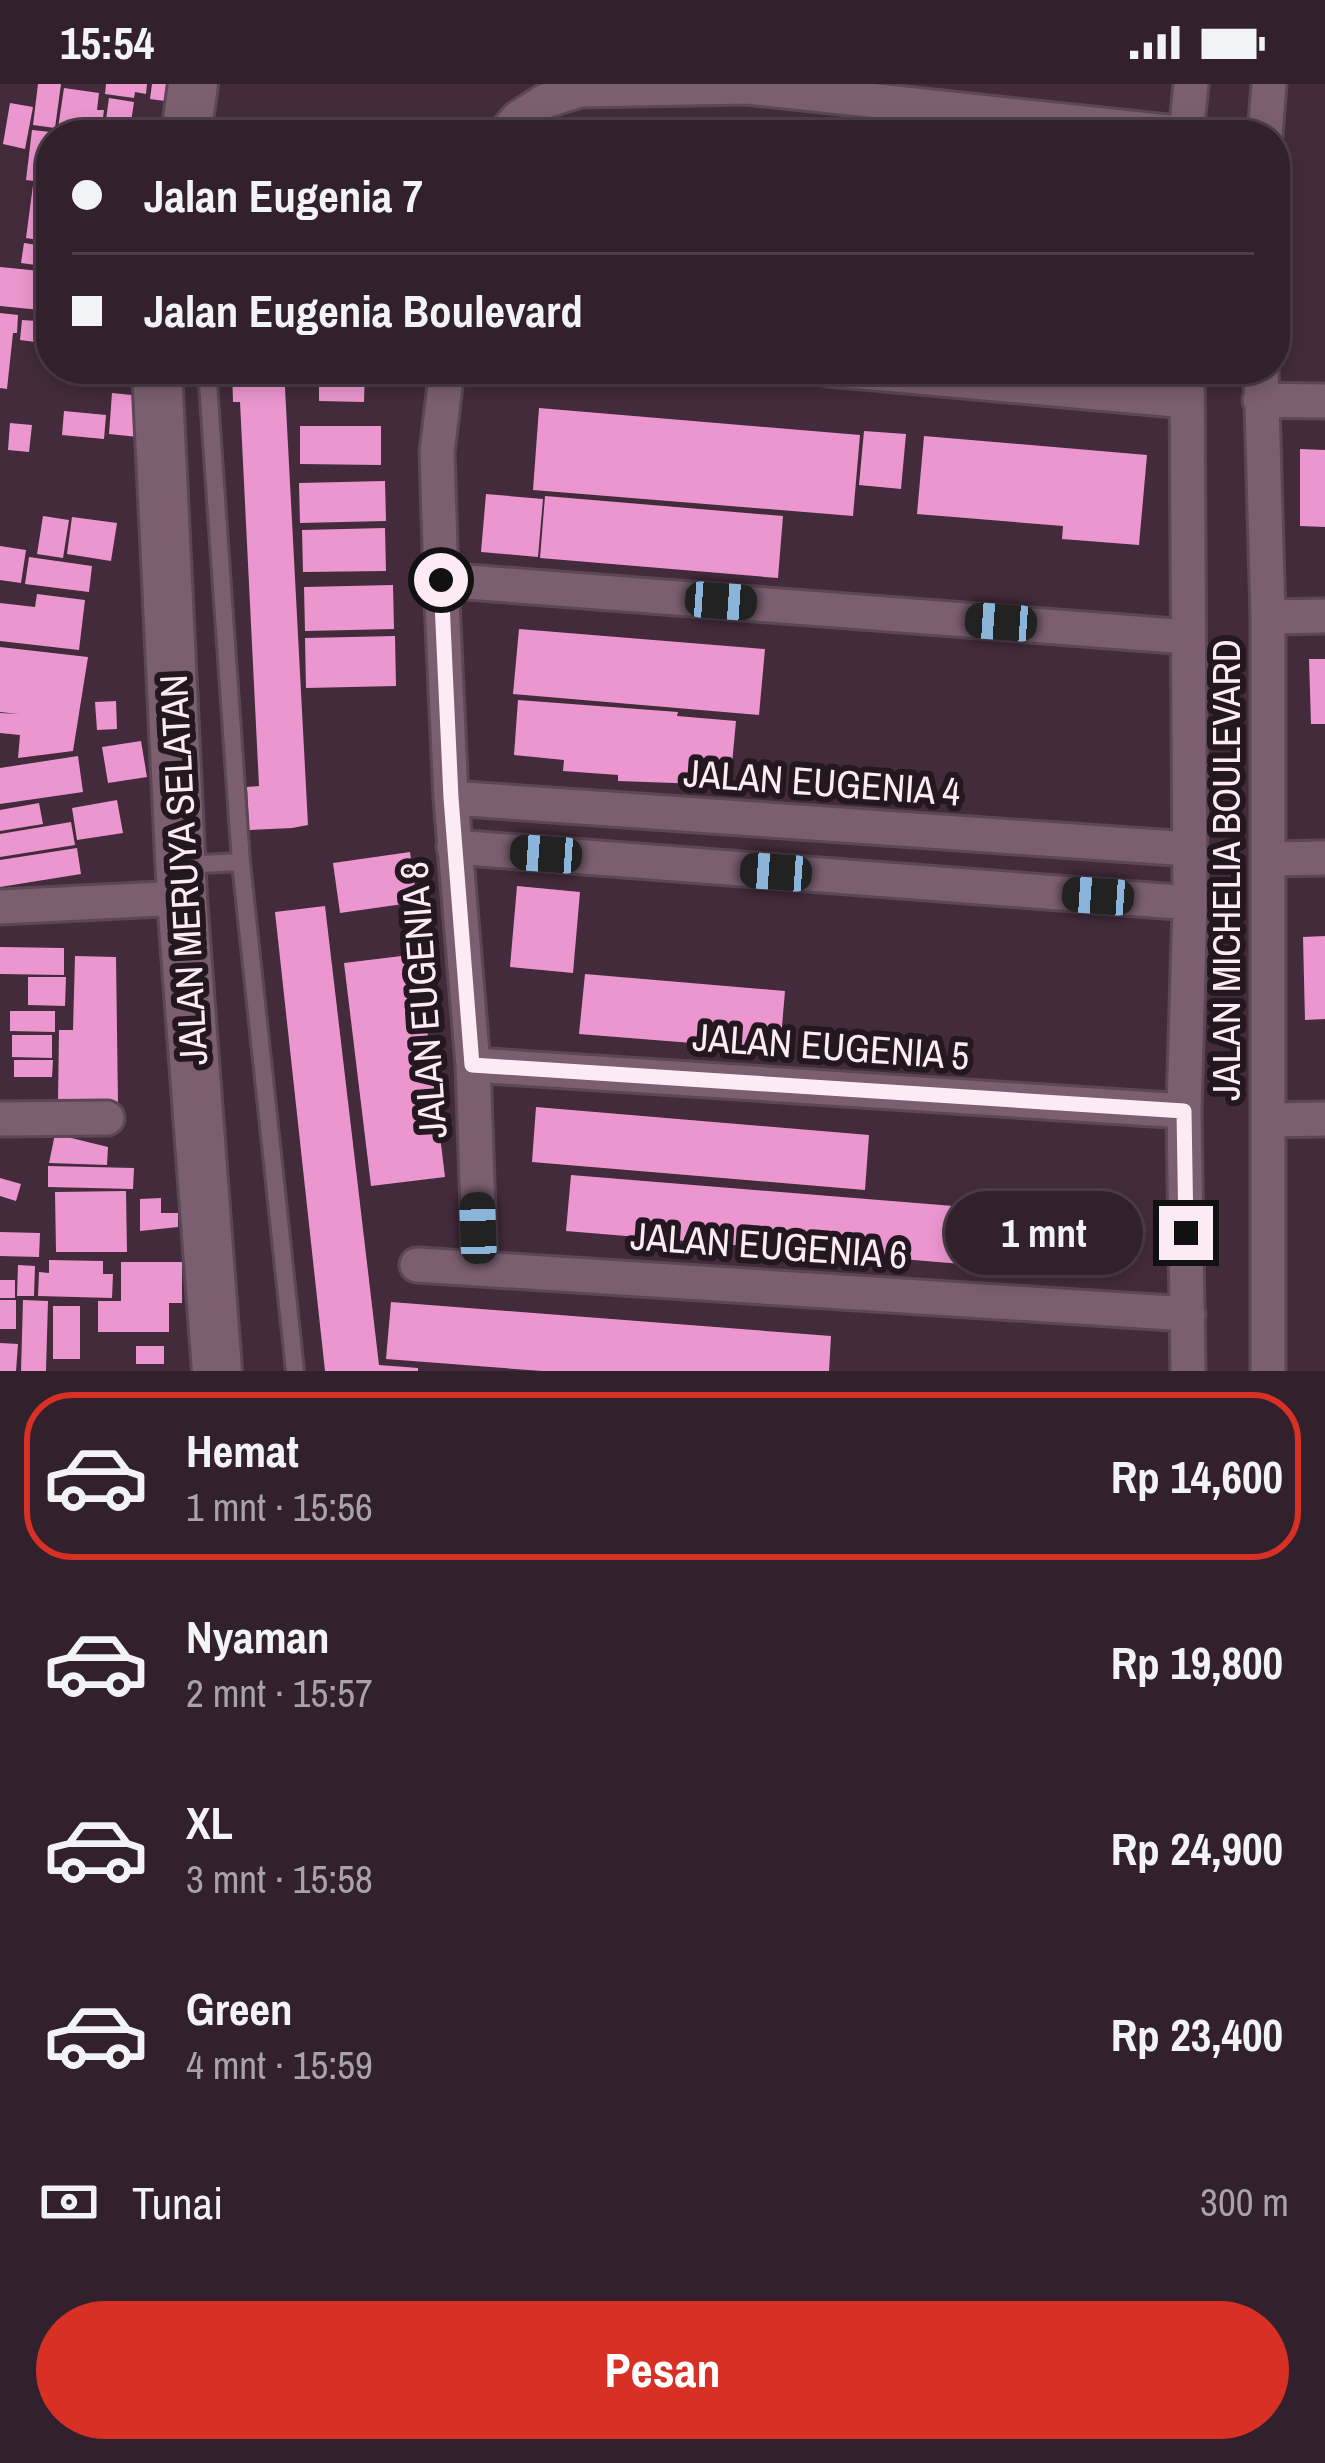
<!DOCTYPE html>
<html lang="id">
<head>
<meta charset="utf-8">
<style>
  :root { --surface:#32202c; --page:#3d2d38; --text:#f1f3f6; --muted:#a8a3a9; --line:#4d3e48; --accent:#d93025 }
  body { margin:0; font-family:"Archivo Narrow",sans-serif; background:var(--page); color:var(--text); height:100vh; display:flex; flex-direction:column; font-size:45px; white-space:nowrap }
  * { box-sizing:border-box; margin:0 }
  p { font-size:39px; color:var(--muted) }
  .icon { flex:none; width:66px; height:66px; fill:none; stroke:currentColor; stroke-width:2; stroke-linecap:round; stroke-linejoin:round }
  .map { position:relative; height:1287px; overflow:hidden }
  .panel { display:flex; flex-direction:column; background:var(--surface); flex:1 }
  .panel>* { flex:none }
  .banner { position:absolute; left:36px; top:36px; width:1254px; height:264px; border-radius:48px; box-shadow:0 6px 18px #0003,0 0 0 3px var(--line); display:grid; align-content:center; height:264px; padding:0 36px; background:var(--surface) }
  .end { position:absolute; width:54px; height:54px; margin:-27px; border:15px solid #fcebf5; background:#111; box-shadow:0 0 0 6px #111 }
  .from { border-radius:50% }
  .bubble { position:absolute; height:84px; border-radius:42px; background:var(--surface); box-shadow:0 6px 18px #0003,0 0 0 3px var(--line); font-size:39px; font-weight:700; line-height:84px; text-align:center }
  .car { position:absolute; width:36px; height:72px; margin:-36px -18px; border-radius:15px; box-shadow:0 0 9px 3px #0007; background:linear-gradient(#222 24%,#8ab4d8 0 40%,#222 0 76%,#8ab4d8 0 86%,#222 0) }
  .banner b { display:flex; align-items:center; gap:42px; height:114px; font-size:45px }
  .banner b+b { border-top:3px solid var(--line) }
  .banner i { width:30px; height:30px; background:var(--text) }
  ul { padding:21px 0 0; list-style:none }
  li { display:flex; align-items:center; gap:36px; height:168px; margin:0 24px 18px; padding:0 12px; border:6px solid transparent; border-radius:48px }
  li div { flex:1 }
  li b { display:block; font-size:45px }
  li em { font-style:normal; font-weight:700 }
  li.active { border-color:var(--accent) }
  li>.icon { width:108px; height:108px; stroke-width:1.5 }
  .pay { display:flex; align-items:center; gap:30px; height:132px; padding:0 36px; font-size:45px }
  .pay p { margin-inline-start:auto }
  .button { display:flex; gap:24px; margin-top:auto; padding:24px 36px }
  .button a { flex:1; height:138px; border-radius:72px; background:var(--accent); color:#fff; font-size:48px; font-weight:700; line-height:138px; text-align:center }
  .status { display:flex; justify-content:space-between; align-items:center; height:84px; padding:0 60px; background:var(--surface); direction:ltr }
  .status svg { height:33px; fill:currentColor }
  .map>svg:first-child { display:block }
</style>
</head>
<body>
<div class="status"><b>15:54</b><svg viewBox="0 0 49 12"><path d="M0 12V9h3v3zM5 12V6h3v6zM10 12V3h3v9zM15 12V0h3v12zM26 1h20v11H26zM47 4h2v5h-2z"/></svg></div>
<div class="map">
<svg width="1325" height="1287" viewBox="0 0 1325 1287">
  <rect width="100%" height="100%" fill="#432b3b"/>
  <path fill="#eb96cf" d="M 38,0 L 61,0 L 55,44 L 33,41 Z
    M 106,0 L 147,0 L 146,10 L 135,8 L 134,14 L 105,10 Z
    M 152,0 L 168,0 L 165,17 L 150,15 Z
    M 64,4 L 99,9 L 97,26 L 104,26 L 101,49 L 67,51 L 68,46 L 58,44 Z
    M 109,14 L 134,18 L 129,51 L 104,50 Z
    M 10,19 L 33,23 L 25,65 L 3,60 Z
    M 32,46 L 51,48 L 51,99 L 26,96 Z
    M 33,101 L 51,103 L 51,158 L 26,154 Z
    M 24,159 L 51,163 L 51,183 L 21,179 Z
    M 0,183 L 51,188 L 51,227 L 0,222 Z
    M 0,229 L 18,231 L 17,249 L 13,249 L 7,305 L 0,304 Z
    M 22,236 L 51,238 L 51,260 L 20,256 Z
    M 232,285 L 284,285 L 308,741 L 292,744 L 249,746 L 247,703 L 259,702 L 240,318 L 233,318 Z
    M 319,285 L 365,285 L 364,318 L 319,317 Z
    M 112,309 L 142,312 L 138,353 L 109,350 Z
    M 539,324 L 860,351 L 853,432 L 533,406 Z
    M 64,327 L 106,331 L 104,355 L 62,351 Z
    M 10,339 L 32,341 L 29,368 L 8,366 Z
    M 300,342 L 381,342 L 381,381 L 300,380 Z
    M 864,347 L 906,350 L 901,405 L 859,401 Z
    M 924,352 L 1147,371 L 1139,461 L 1062,455 L 1063,442 L 917,430 Z
    M 1300,365 L 1325,366 L 1325,443 L 1300,442 Z
    M 385,397 L 386,437 L 300,439 L 299,399 Z
    M 486,410 L 543,415 L 538,473 L 481,468 Z
    M 545,412 L 783,432 L 778,494 L 540,474 Z
    M 43,432 L 69,436 L 63,474 L 37,470 Z
    M 72,433 L 117,439 L 111,477 L 67,470 Z
    M 385,444 L 386,487 L 303,488 L 302,446 Z
    M 0,462 L 26,466 L 21,499 L 0,496 Z
    M 29,473 L 92,482 L 89,508 L 25,500 Z
    M 393,501 L 394,545 L 305,547 L 304,503 Z
    M 37,510 L 85,516 L 79,566 L 0,557 L 0,519 L 35,523 Z
    M 519,545 L 765,565 L 759,631 L 513,610 Z
    M 395,552 L 396,602 L 306,604 L 305,554 Z
    M 0,563 L 88,573 L 73,667 L 18,674 L 20,651 L 0,649 L 0,629 L 19,630 L 0,628 Z
    M 1309,575 L 1325,575 L 1325,640 L 1311,640 Z
    M 518,616 L 678,628 L 677,632 L 736,637 L 730,701 L 618,697 L 618,691 L 563,687 L 564,676 L 514,671 Z
    M 116,617 L 117,645 L 97,646 L 95,618 Z
    M 141,657 L 147,693 L 108,699 L 102,663 Z
    M 78,672 L 83,708 L 0,720 L 0,684 Z
    M 117,716 L 123,749 L 77,756 L 72,724 Z
    M 39,719 L 43,740 L 0,747 L 0,726 Z
    M 71,738 L 75,761 L 0,773 L 0,750 Z
    M 77,764 L 81,790 L 0,803 L 0,776 Z
    M 410,768 L 417,818 L 340,829 L 333,779 Z
    M 517,802 L 580,808 L 573,889 L 510,883 Z
    M 325,822 L 379,1281 L 418,1284 L 418,1287 L 325,1287 L 275,828 Z
    M 1325,852 L 1325,935 L 1305,936 L 1303,853 Z
    M 0,863 L 64,864 L 64,891 L 0,890 Z
    M 418,870 L 445,1093 L 371,1102 L 344,879 Z
    M 75,872 L 116,873 L 118,1019 L 58,1018 L 59,946 L 73,946 Z
    M 585,890 L 785,907 L 780,966 L 579,950 Z
    M 28,893 L 66,893 L 65,922 L 28,921 Z
    M 10,927 L 55,927 L 55,948 L 10,947 Z
    M 12,951 L 52,951 L 52,974 L 12,973 Z
    M 14,976 L 53,976 L 52,993 L 14,993 Z
    M 536,1023 L 869,1051 L 865,1106 L 532,1078 Z
    M 55,1050 L 108,1063 L 107,1081 L 49,1079 Z
    M 48,1082 L 134,1084 L 133,1105 L 48,1103 Z
    M 571,1091 L 978,1124 L 973,1181 L 566,1147 Z
    M 0,1094 L 21,1100 L 16,1117 L 0,1112 Z
    M 126,1107 L 127,1168 L 56,1168 L 55,1108 Z
    M 161,1114 L 161,1129 L 178,1129 L 178,1143 L 140,1147 L 140,1115 Z
    M 0,1148 L 40,1149 L 39,1173 L 0,1172 Z
    M 49,1176 L 103,1177 L 103,1190 L 113,1190 L 112,1214 L 38,1212 L 39,1188 L 49,1189 Z
    M 121,1178 L 182,1178 L 182,1219 L 169,1219 L 169,1248 L 98,1248 L 98,1217 L 121,1217 Z
    M 18,1181 L 35,1182 L 34,1212 L 17,1212 Z
    M 0,1196 L 15,1196 L 15,1214 L 0,1214 Z
    M 0,1216 L 16,1216 L 16,1245 L 0,1245 Z
    M 23,1216 L 48,1217 L 46,1287 L 21,1287 Z
    M 391,1218 L 831,1252 L 829,1287 L 542,1287 L 386,1275 Z
    M 53,1222 L 80,1222 L 80,1275 L 53,1275 Z
    M 0,1259 L 18,1260 L 16,1287 L 0,1287 Z
    M 136,1262 L 164,1262 L 164,1280 L 136,1280 Z"/>
  <g fill="none" stroke-linecap="round" stroke-linejoin="round">
    <g stroke="#5c4755" stroke-width="22">
      <path id="lane" d="M 207,285 L 241,778 L 295,1287
        M 182,781 L 241,778"/>
    </g>
    <g stroke="#5c4755" stroke-width="39">
      <path id="street" d="M 503,51 L 517,35 L 545,17 L 580,6 L 747,3 L 1186,50
        M 1186,51 L 1191,0
        M 1265,51 L 1269,0
        M 447,285 L 437,368 L 441,496 L 451,714 L 473,981 L 480,1185
        M 829,285 L 1187,317
        M 1187,285 L 1190,819 L 1184,1027 L 1188,1287
        M 1261,285 L 1268,533 L 1268,1287
        M 1260,316 L 1325,317
        M 441,496 L 1188,553
        M 1268,533 L 1325,532
        M 451,714 L 1189,765
        M 454,763 L 1190,819
        M 1268,775 L 1325,774
        M 0,823 L 182,814
        M 473,981 L 1184,1027
        M 0,1035 L 107,1034
        M 1268,1036 L 1325,1035
        M 417,1181 L 1188,1230"/>
    </g>
    <g stroke="#5c4755" stroke-width="54">
      <path id="secondary" d="M 186,51 L 193,0
        M 157,285 L 182,814 L 217,1287"/>
    </g>
    <use href="#lane" stroke="#7b5f71" stroke-width="16"/>
    <use href="#street" stroke="#7b5f71" stroke-width="33"/>
    <use href="#secondary" stroke="#7b5f71" stroke-width="48"/>
  </g>
  <g fill="none" stroke-linecap="round" stroke-linejoin="round">
    <path stroke="#fcebf5" stroke-width="15" d="M 441,496 L 451,714 L 472,981 L 1184,1027 L 1186,1149"/>
  </g>
  <g text-anchor="middle" stroke-width="12" stroke-linejoin="round" paint-order="stroke">
    <g font-size="39" fill="#fcebf5" stroke="#23181f">
      <text transform="translate(822 698) rotate(4)" y="14">JALAN EUGENIA 4</text>
      <text transform="translate(183 786) rotate(-93)" y="14">JALAN MERUYA SELATAN</text>
      <text transform="translate(1226 786) rotate(-90)" y="14">JALAN MICHELIA BOULEVARD</text>
      <text transform="translate(423 916) rotate(-94)" y="14">JALAN EUGENIA 8</text>
      <text transform="translate(831 962) rotate(4)" y="14">JALAN EUGENIA 5</text>
      <text transform="translate(769 1161) rotate(4)" y="14">JALAN EUGENIA 6</text>
    </g>
  </g>
</svg>
<i class="end from" style="left:441px;top:496px"></i>
<i class="end" style="left:1186px;top:1149px"></i>
<div class="bubble" style="left:945px;top:1107px;width:198px">1 mnt</div>
<i class="car" style="left:721px;top:517px;rotate:94deg"></i>
<i class="car" style="left:1001px;top:538px;rotate:274deg"></i>
<i class="car" style="left:546px;top:770px;rotate:274deg"></i>
<i class="car" style="left:776px;top:788px;rotate:274deg"></i>
<i class="car" style="left:1098px;top:812px;rotate:274deg"></i>
<i class="car" style="left:478px;top:1144px;rotate:358deg"></i>
<div class="banner">
<b><i class="from"></i>Jalan Eugenia 7</b>
<b><i></i>Jalan Eugenia Boulevard</b>
</div>
</div>
<section class="panel">
<ul>
<li class="active"><svg class="icon" aria-label="car" viewBox="0 0 24 24"><path d="M5 17H2v-5l4-1 3-4h7l3 4 3 1v5h-3M9 17h6M6 11h13"/><circle cx="7" cy="17" r="2"/><circle cx="17" cy="17" r="2"/></svg><div><b>Hemat</b><p>1 mnt · 15:56</p></div><em>Rp 14,600</em></li>
<li><svg class="icon" aria-label="car" viewBox="0 0 24 24"><path d="M5 17H2v-5l4-1 3-4h7l3 4 3 1v5h-3M9 17h6M6 11h13"/><circle cx="7" cy="17" r="2"/><circle cx="17" cy="17" r="2"/></svg><div><b>Nyaman</b><p>2 mnt · 15:57</p></div><em>Rp 19,800</em></li>
<li><svg class="icon" aria-label="car" viewBox="0 0 24 24"><path d="M5 17H2v-5l4-1 3-4h7l3 4 3 1v5h-3M9 17h6M6 11h13"/><circle cx="7" cy="17" r="2"/><circle cx="17" cy="17" r="2"/></svg><div><b>XL</b><p>3 mnt · 15:58</p></div><em>Rp 24,900</em></li>
<li><svg class="icon" aria-label="car" viewBox="0 0 24 24"><path d="M5 17H2v-5l4-1 3-4h7l3 4 3 1v5h-3M9 17h6M6 11h13"/><circle cx="7" cy="17" r="2"/><circle cx="17" cy="17" r="2"/></svg><div><b>Green</b><p>4 mnt · 15:59</p></div><em>Rp 23,400</em></li>
</ul>
<div class="pay"><svg class="icon" aria-label="cash" viewBox="0 0 24 24"><path d="M3 7h18v10H3z"/><circle cx="12" cy="12" r="2"/></svg>Tunai<p>300 m</p></div>
<div class="button"><a>Pesan</a></div>
</section>
</body>
</html>
